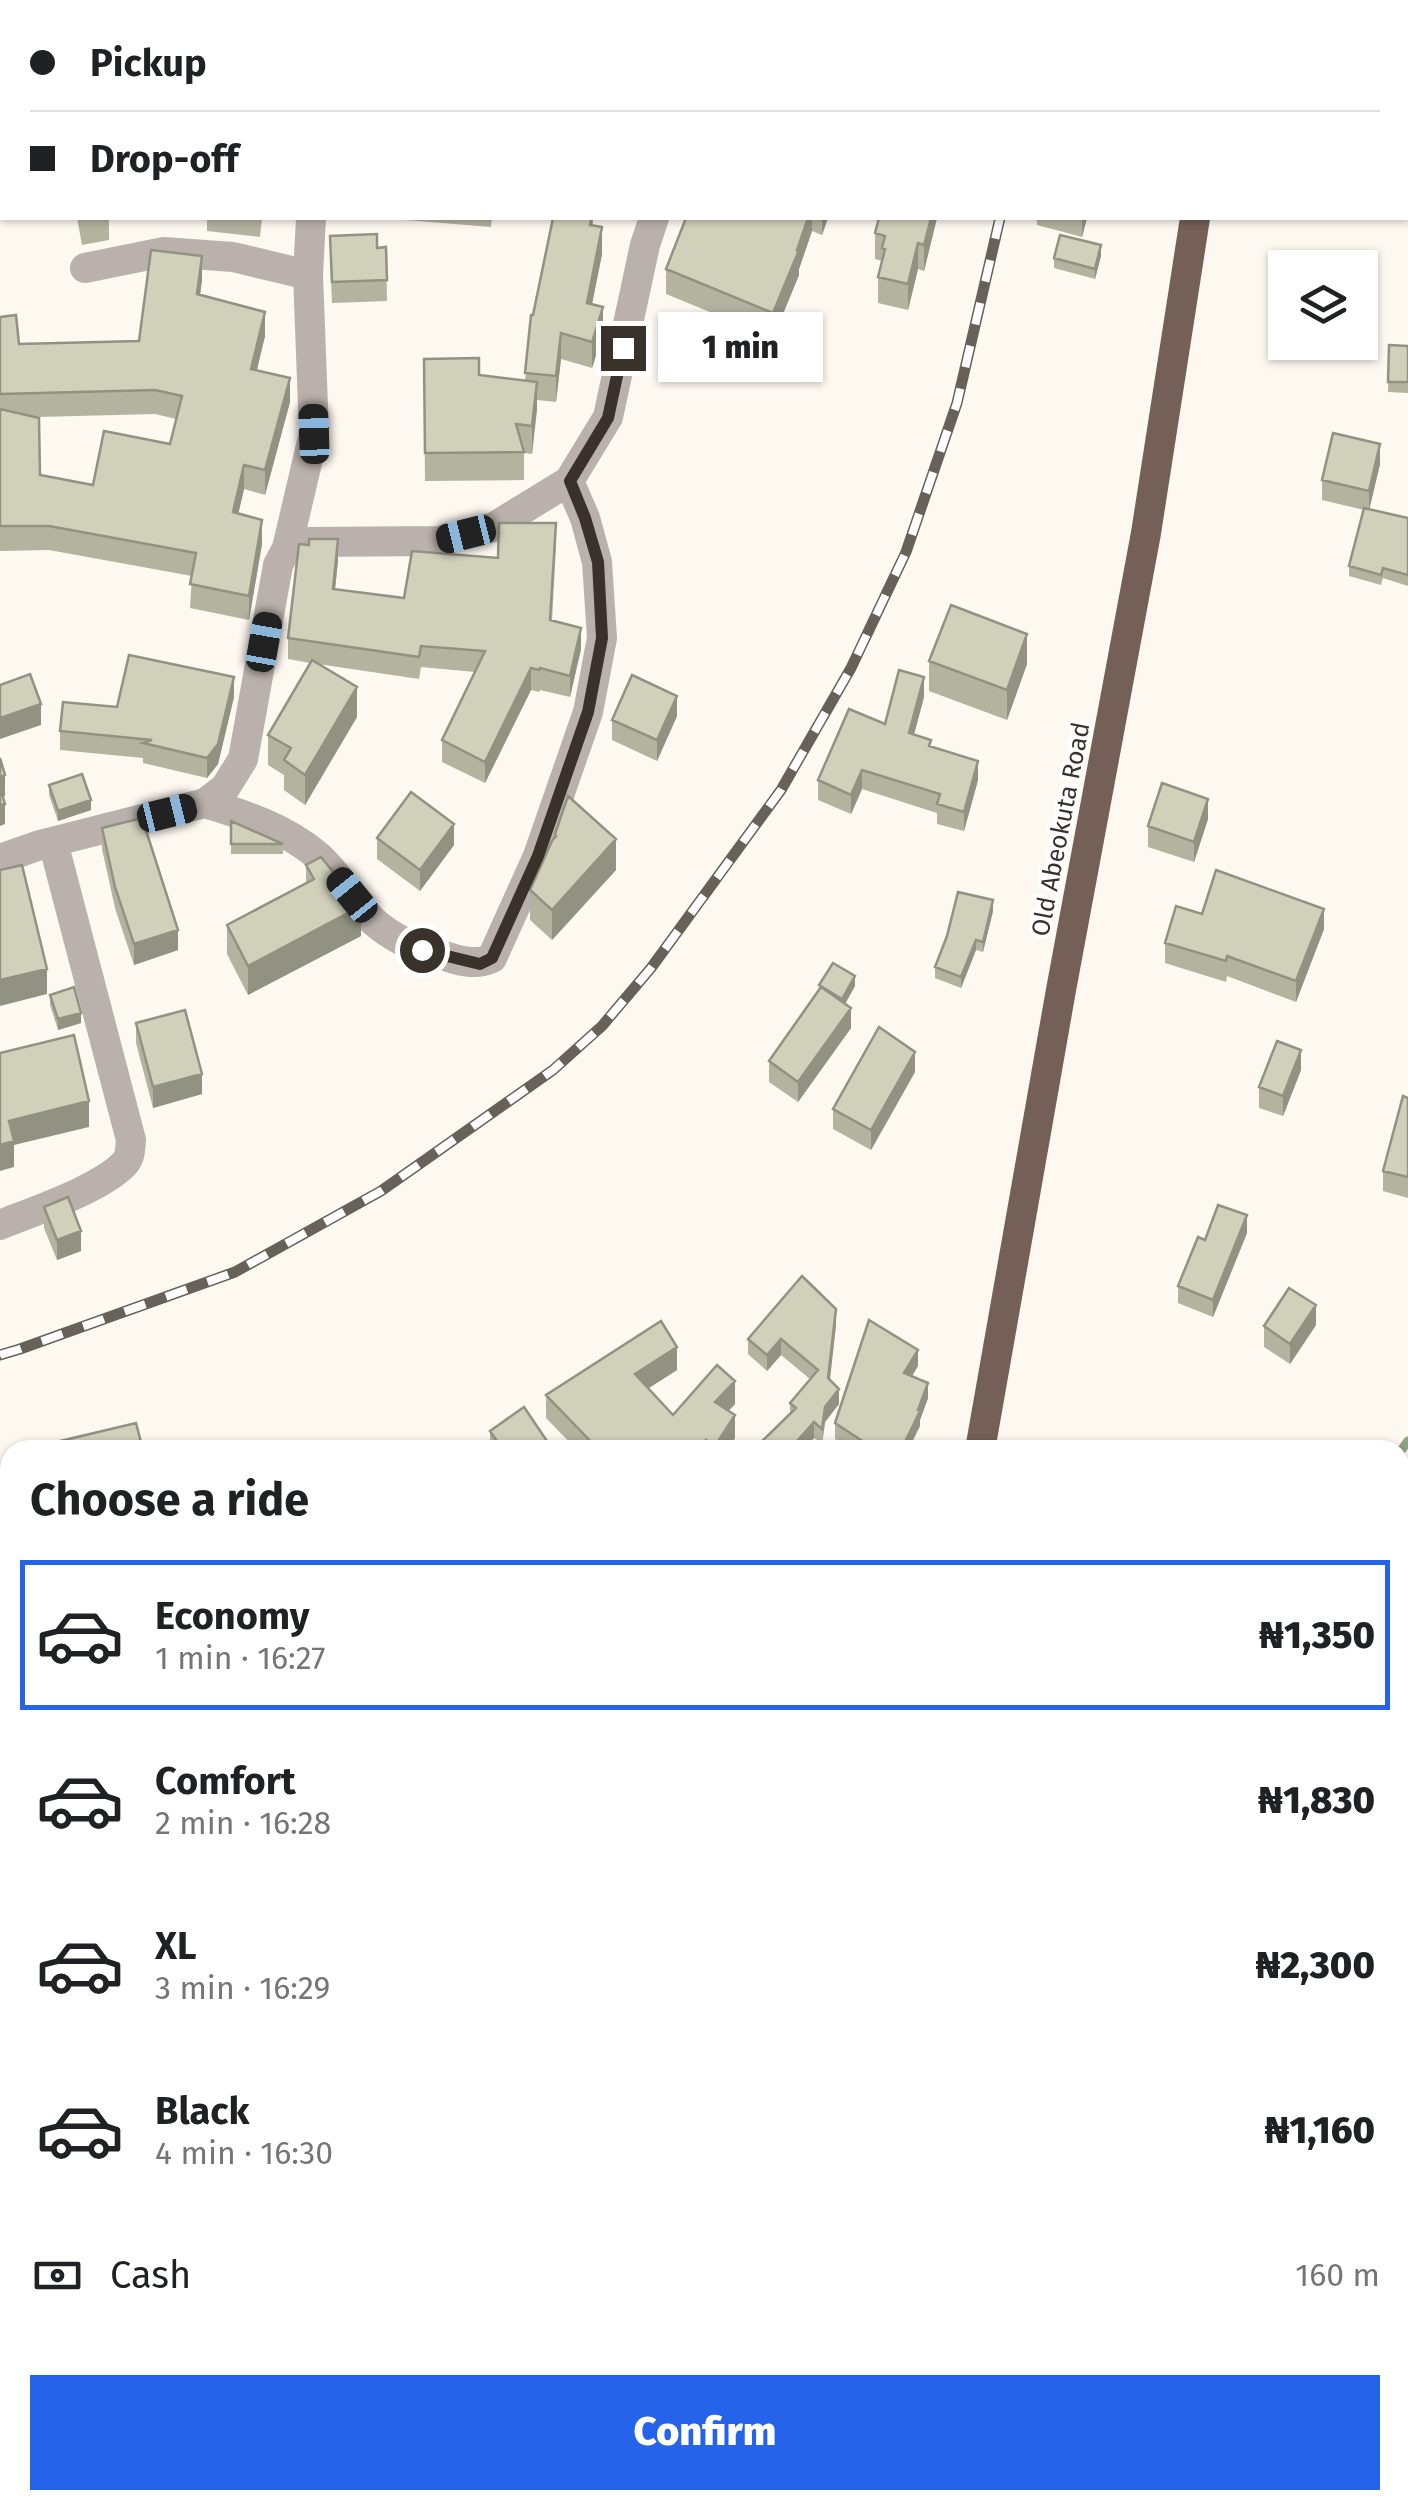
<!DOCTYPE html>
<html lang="en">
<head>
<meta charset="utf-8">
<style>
  :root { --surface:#fff; --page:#f6f6f6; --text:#202124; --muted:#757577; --line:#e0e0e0; --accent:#2563eb }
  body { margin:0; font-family:"Fira Sans",sans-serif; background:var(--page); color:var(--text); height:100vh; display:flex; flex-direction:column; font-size:38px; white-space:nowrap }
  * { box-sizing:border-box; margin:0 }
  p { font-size:32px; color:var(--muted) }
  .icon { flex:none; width:55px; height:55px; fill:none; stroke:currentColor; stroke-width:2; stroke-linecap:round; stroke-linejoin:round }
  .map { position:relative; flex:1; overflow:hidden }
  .details { position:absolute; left:0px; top:1440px; width:1410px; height:1070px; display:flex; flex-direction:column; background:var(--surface); border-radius:30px 30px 0 0; box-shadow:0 2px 8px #0004 }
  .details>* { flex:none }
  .top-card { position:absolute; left:0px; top:0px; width:1410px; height:220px; box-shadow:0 2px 8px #0004; display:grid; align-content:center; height:220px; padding:0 30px; background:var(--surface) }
  .tools { position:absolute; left:1268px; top:250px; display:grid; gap:20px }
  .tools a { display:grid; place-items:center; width:110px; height:110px; border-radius:0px; background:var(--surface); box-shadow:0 2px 8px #0004; font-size:50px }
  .end { position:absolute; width:45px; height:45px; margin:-22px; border:12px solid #38322b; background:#fff; box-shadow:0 0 0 5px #fff }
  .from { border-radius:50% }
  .bubble { position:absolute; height:70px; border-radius:0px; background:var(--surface); box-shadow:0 2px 8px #0004; font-size:32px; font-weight:800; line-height:70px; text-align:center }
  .car { position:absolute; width:30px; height:60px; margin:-30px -15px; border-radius:12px; box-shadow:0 0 8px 2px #0007; background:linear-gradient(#222 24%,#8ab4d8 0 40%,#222 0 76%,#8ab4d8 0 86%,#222 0) }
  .top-card b { display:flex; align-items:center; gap:35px; height:95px; font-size:38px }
  .top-card b+b { border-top:2px solid var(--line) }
  .top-card i { width:25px; height:25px; background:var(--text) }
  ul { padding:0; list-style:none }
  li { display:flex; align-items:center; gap:30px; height:150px; margin:0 20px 15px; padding:0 10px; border:5px solid transparent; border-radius:0px }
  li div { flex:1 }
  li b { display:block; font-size:38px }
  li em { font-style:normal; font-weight:800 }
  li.current { border-color:var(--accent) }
  li>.icon { width:90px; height:90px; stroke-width:1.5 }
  h2 { padding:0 30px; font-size:45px; line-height:120px }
  .pay { display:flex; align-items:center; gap:25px; height:110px; padding:0 30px; font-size:38px }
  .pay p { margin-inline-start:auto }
  .action { display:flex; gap:20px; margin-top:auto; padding:20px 30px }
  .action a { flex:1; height:115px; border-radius:0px; background:var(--accent); color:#fff; font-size:40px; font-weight:800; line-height:115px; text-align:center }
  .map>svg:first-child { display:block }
</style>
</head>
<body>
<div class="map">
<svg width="1408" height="2510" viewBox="0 0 1408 2510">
  <rect width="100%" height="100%" fill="#fdf8f0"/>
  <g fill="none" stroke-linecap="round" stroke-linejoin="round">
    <path stroke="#8da381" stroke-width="9" d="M 1400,1452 L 1408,1441
      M 0,2483 L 10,2474"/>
    <path stroke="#bbb1ac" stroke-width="30" d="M 367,0 L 377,2
      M 854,2 L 856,0
      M 85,268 L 164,252 L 233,257 L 308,275
      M 287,548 L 314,433 L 308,275 L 311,218
      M 205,803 C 246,815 284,828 317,855 C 339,874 352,900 372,920 C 394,940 419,950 448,957 C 463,962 477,965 492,958 L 538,856 L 588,712 L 602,638 L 597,562 L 585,518 L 569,481
      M 0,859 L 40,845 L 205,803 L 225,788 L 243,759 L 278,565 L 287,548 L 305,542 L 439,541 L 494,527 L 569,481 L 608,417 L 645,245 L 654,218
      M 0,1225 C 34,1211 101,1189 125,1163 C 131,1156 130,1148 131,1140 L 53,842
      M 1400,1735 L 1408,1737
      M 0,2040 L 10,2038
      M 1400,2321 L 1408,2317
      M 407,2500 L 416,2510
      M 1199,2500 L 1235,2510
      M 560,2510 L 568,2500"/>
    <path stroke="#746057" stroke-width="30" d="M 1208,2 L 1208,0
      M 980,1450 L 1061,990 L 1146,533 L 1195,218
      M 785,2510 L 787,2500"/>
    <g stroke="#67615a" stroke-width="11">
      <path id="rail" d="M 1048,2 L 1048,0
        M 0,1355 L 20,1349 L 235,1272 L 381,1191 L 553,1070 L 602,1026 L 651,968 L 781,790 L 851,668 L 906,552 L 957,403 L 1000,218"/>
    </g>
    <use href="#rail" stroke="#fff" stroke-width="8" stroke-dasharray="22" stroke-linecap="butt"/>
  </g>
  <path fill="#b4b3a0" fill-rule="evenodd" d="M 0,0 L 221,0 L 221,2 L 2,2 L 2,57 L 0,58 Z
    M 460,0 L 506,0 L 505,2 L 467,2 Z
    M 77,218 L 116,218 L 109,219 L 109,240 L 82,245 Z
    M 172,218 L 262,218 L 260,237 L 207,231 L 207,220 Z
    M 406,218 L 492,218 L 491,227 L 406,220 Z
    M 593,218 L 593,226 L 602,254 L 592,304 L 603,333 L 592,368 L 561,359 L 556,402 L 537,400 L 532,454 L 524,453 L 524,480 L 425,481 L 424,359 L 479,375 L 525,380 L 533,315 Z
    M 686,218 L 828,218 L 822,235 L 812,231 L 799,269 L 799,275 L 773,338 L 666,294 L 666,269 Z
    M 937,218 L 924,271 L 918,269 L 908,310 L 878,303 L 878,277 L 882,261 L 875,259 L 875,233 Z
    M 1037,218 L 1087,218 L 1082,237 L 1037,225 Z
    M 386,247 L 387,301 L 332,303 L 330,256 Z
    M 1101,256 L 1095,279 L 1054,268 L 1054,258 Z
    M 202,280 L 200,295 L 265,336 L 257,370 L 290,402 L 265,495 L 244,489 L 238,514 L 262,544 L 249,620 L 190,608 L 192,576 L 49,550 L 0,551 L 0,317 L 19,344 L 139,341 ZM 155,414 L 176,419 L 170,444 L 93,485 L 40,475 L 37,417 Z
    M 1389,345 L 1408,346 L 1408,393 L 1388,392 Z
    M 1380,464 L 1369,509 L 1408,518 L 1408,586 L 1383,578 L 1381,585 L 1349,576 L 1349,566 L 1364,510 L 1322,500 L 1322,480 Z
    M 309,545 L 338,560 L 335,589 L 404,598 L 498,558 L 556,545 L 552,621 L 581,649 L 570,697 L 540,690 L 539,692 L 531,690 L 485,783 L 442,762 L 442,740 L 475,672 L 421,667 L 419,679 L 318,664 L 357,717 L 305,805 L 284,790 L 284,775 L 268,765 L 268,735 L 310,663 L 288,659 L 288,638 Z
    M 929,661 L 1027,664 L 1007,720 L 929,691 Z
    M 234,697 L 218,764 L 207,778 L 143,763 L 143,758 L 60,750 L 60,731 L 117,707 Z
    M 924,697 L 914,734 L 978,780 L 964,831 L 937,824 L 937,813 L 862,789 L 851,814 L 818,800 L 818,780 L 885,724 Z
    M 677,716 L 657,761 L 612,740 L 612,720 Z
    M 49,785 L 91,810 L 58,821 L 49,795 Z
    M 1208,819 L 1194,862 L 1148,847 L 1148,826 Z
    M 231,821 L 283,844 L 283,854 L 231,854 Z
    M 102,828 L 178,950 L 134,965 L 115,908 L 102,849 Z
    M 555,834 L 616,870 L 552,940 L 530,920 L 530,890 L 555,838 Z
    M 377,838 L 454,845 L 420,891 L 377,859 Z
    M 306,865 L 361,936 L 248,995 L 227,954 L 227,925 L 306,883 Z
    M 993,911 L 983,952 L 976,950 L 961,988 L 935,978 L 935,967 Z
    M 1202,914 L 1324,929 L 1296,1002 L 1227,976 L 1226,982 L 1165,963 L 1165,943 Z
    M 819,985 L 855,986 L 845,1004 L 851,1028 L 798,1102 L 769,1082 L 769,1061 L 819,989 Z
    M 50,995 L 81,1023 L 58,1030 L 50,1005 Z
    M 136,1023 L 202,1094 L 153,1108 L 136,1043 Z
    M 1301,1070 L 1283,1116 L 1259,1108 L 1259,1087 Z
    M 915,1072 L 871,1150 L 833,1129 L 833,1109 Z
    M 1408,1098 L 1408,1198 L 1383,1191 L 1383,1171 Z
    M 44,1207 L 81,1251 L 57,1260 L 44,1228 Z
    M 1247,1233 L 1213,1317 L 1178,1303 L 1178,1286 L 1205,1240 Z
    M 836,1325 L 830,1380 L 839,1404 L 825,1422 L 822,1444 L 814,1438 L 803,1450 L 753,1450 L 790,1414 L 790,1403 L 810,1379 L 781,1355 L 767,1371 L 748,1354 L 748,1339 Z
    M 1316,1325 L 1290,1364 L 1264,1347 L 1264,1326 Z
    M 918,1366 L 912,1376 L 928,1398 L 920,1420 L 920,1426 L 908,1450 L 852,1450 L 835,1439 L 835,1423 Z
    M 677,1370 L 648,1388 L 673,1415 L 735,1404 L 728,1411 L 735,1438 L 727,1450 L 577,1450 L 546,1418 L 546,1395 Z
    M 490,1431 L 553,1450 L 490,1450 Z
    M 338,2500 L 394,2500 L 403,2510 L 345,2510 Z
    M 434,2500 L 520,2500 L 520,2506 L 517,2510 L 445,2510 Z
    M 623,2500 L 679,2500 L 674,2510 L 638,2510 Z"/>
  <path fill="#929282" d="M 812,0 L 833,0 L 830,2 L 809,2 Z
    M 2,167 L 2,193 L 0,193 L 0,168 Z
    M 808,218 L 812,218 L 812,231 L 799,269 L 799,275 L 773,338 L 773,313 Z
    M 822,218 L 828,218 L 822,235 Z
    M 931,218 L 937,218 L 924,271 L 924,245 Z
    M 1083,218 L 1087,218 L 1082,237 L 1082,221 Z
    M 602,227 L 602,254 L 587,329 L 587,303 Z
    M 918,243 L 918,269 L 908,310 L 908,284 Z
    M 1101,245 L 1101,256 L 1095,279 L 1095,269 Z
    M 202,256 L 202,280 L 197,318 L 197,294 Z
    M 603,307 L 603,333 L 592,368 L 592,342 Z
    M 265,312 L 265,336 L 251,393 L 251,369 Z
    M 561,333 L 561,359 L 556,402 L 556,376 Z
    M 290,378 L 290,402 L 265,495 L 265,470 Z
    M 537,382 L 537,410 L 532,454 L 532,426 Z
    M 1380,444 L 1380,464 L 1369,511 L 1369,491 Z
    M 244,465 L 244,489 L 233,537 L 233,512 Z
    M 262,520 L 262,544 L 249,620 L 249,596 Z
    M 338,539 L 338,560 L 333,610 L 333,589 Z
    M 581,628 L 581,649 L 570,697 L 570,676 Z
    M 1027,634 L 1027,664 L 1007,720 L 1007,690 Z
    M 531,668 L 531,690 L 485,783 L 485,762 Z
    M 234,677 L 234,697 L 218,764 L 207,778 L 207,758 Z
    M 924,677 L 924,697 L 909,753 L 909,733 Z
    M 357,687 L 357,717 L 305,805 L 305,775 Z
    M 677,696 L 677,716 L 657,761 L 657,740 Z
    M 41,704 L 41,725 L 0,739 L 0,718 Z
    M 978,761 L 978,780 L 964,831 L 964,812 Z
    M 862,770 L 862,789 L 851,814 L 851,795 Z
    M 5,775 L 5,796 L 0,798 L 0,777 Z
    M 1208,799 L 1208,819 L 1194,862 L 1194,842 Z
    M 91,800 L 91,810 L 58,821 L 58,811 Z
    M 5,804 L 5,824 L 0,826 L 0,805 Z
    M 454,824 L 454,845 L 420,891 L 420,870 Z
    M 616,839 L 616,870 L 552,940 L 552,910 Z
    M 993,900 L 993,911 L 983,952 L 983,942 Z
    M 361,906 L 361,936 L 248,995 L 248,966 Z
    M 1324,909 L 1324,929 L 1296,1002 L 1296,981 Z
    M 178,930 L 178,950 L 134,965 L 134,944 Z
    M 976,940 L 976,950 L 961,988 L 961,977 Z
    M 47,969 L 47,994 L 0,1006 L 0,980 Z
    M 855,976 L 855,986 L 842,1009 L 842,999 Z
    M 851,1008 L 851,1028 L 798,1102 L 798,1082 Z
    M 81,1013 L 81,1023 L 58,1030 L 58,1019 Z
    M 1301,1050 L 1301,1070 L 1283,1116 L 1283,1096 Z
    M 915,1052 L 915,1072 L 871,1150 L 871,1130 Z
    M 202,1074 L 202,1094 L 153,1108 L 153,1087 Z
    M 89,1101 L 89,1127 L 14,1145 L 14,1167 L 0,1171 L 0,1145 L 9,1121 Z
    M 1247,1215 L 1247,1233 L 1213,1317 L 1213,1300 Z
    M 81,1231 L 81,1251 L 57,1260 L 57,1240 Z
    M 1316,1305 L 1316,1325 L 1290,1364 L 1290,1344 Z
    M 836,1309 L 836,1325 L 828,1394 L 828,1378 Z
    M 781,1339 L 781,1355 L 767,1371 L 767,1355 Z
    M 677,1347 L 677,1370 L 635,1397 L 635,1374 Z
    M 918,1350 L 918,1366 L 904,1389 L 904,1373 Z
    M 735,1381 L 735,1404 L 715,1425 L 715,1402 Z
    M 928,1383 L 928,1398 L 920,1420 L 920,1426 L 908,1450 L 901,1450 Z
    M 839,1389 L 839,1404 L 825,1422 L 822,1444 L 825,1407 Z
    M 735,1415 L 735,1438 L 727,1450 L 715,1450 L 715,1446 Z
    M 814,1422 L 814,1438 L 803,1450 L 789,1450 Z
    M 499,2500 L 520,2500 L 520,2506 L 517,2510 L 490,2510 Z
    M 670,2500 L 679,2500 L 674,2510 L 666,2510 Z"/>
  <path fill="#d1d0ba" stroke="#929282" stroke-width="2.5" d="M 0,0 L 218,0 L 218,2 L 2,2 L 2,31 L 0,32 Z
    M 287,0 L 318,0 L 318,2 L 287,2 Z
    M 372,0 L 390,0 L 396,2 L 371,2 Z
    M 656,0 L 717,0 L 716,2 L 655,2 Z
    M 792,0 L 812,0 L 809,2 L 790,2 Z
    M 934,0 L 947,0 L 955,2 L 933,2 Z
    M 0,83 L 2,95 L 2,167 L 0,168 Z
    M 553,218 L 592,218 L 590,225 L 602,227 L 587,303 L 603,307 L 592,342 L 561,333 L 556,376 L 525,373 L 531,315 L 533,315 Z
    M 686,218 L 808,218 L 797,250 L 799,250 L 773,313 L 666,269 Z
    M 879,218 L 931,218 L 924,245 L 918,243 L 908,284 L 878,277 L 885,249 L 882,248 L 885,236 L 875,233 Z
    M 377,234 L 377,248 L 386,247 L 387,280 L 332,282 L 330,236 Z
    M 1060,235 L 1101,245 L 1095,269 L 1054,258 Z
    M 151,250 L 202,256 L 197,294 L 265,312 L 251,369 L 290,378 L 265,470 L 244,465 L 233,512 L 262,520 L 249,596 L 190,584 L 196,553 L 49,526 L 0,526 L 0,409 L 39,418 L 40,475 L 93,485 L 104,431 L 170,444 L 182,396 L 155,390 L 0,394 L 0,317 L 16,315 L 19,344 L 139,341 Z
    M 1389,345 L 1408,346 L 1408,382 L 1388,382 Z
    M 479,358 L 479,375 L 537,382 L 532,426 L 516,424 L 524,452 L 425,453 L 424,359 Z
    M 1333,433 L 1380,444 L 1369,491 L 1322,480 Z
    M 1364,508 L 1408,518 L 1408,575 L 1383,568 L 1381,575 L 1349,566 Z
    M 499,523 L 556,523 L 550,620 L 581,628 L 570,676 L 540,668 L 539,670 L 531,668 L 485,762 L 442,740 L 485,651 L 421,646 L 419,657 L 288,638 L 299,544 L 309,545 L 309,539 L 338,539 L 333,589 L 404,598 L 412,551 L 498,558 Z
    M 951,605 L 1027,634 L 1007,690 L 929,661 Z
    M 129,655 L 234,677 L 218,744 L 207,758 L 143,743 L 152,740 L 60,731 L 63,702 L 117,707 Z
    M 312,660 L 357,687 L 305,775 L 284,760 L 291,748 L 268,735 Z
    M 899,670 L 924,677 L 909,733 L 931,740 L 929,746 L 978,761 L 964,812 L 937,804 L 940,794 L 862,770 L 851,795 L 818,780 L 849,709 L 885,724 Z
    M 30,674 L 41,704 L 0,718 L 0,685 Z
    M 632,675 L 677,696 L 657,740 L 612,720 Z
    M 0,758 L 5,775 L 0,777 Z
    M 82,774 L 91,800 L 58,811 L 49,785 Z
    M 1162,783 L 1208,799 L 1194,842 L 1148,826 Z
    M 0,787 L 5,804 L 0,805 Z
    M 411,792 L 454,824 L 420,870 L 377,838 Z
    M 568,796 L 616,839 L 552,910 L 530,890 L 552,841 L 556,836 L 555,834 Z
    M 142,818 L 178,930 L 134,944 L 115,887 L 102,828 Z
    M 231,821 L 283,844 L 231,844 Z
    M 321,857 L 361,906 L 248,966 L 227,925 L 314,879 L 306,865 Z
    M 22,865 L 47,969 L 0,980 L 0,870 Z
    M 1216,870 L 1324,909 L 1296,981 L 1227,956 L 1226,961 L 1165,943 L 1176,906 L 1202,914 Z
    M 958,892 L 993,900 L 983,942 L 976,940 L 961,977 L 935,967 L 947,936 Z
    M 833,963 L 855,976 L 842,999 L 819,985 Z
    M 74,987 L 81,1013 L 58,1019 L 50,995 Z
    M 821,987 L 851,1008 L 798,1082 L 769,1061 Z
    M 185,1010 L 202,1074 L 153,1087 L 136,1023 Z
    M 879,1027 L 915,1052 L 871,1130 L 833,1109 Z
    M 74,1035 L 89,1101 L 9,1121 L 14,1141 L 0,1145 L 0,1053 Z
    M 1277,1041 L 1301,1050 L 1283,1096 L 1259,1087 Z
    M 1403,1096 L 1408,1098 L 1408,1177 L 1383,1171 Z
    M 68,1197 L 81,1231 L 57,1240 L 44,1207 Z
    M 1218,1205 L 1247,1215 L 1213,1300 L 1178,1286 L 1198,1237 L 1205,1240 Z
    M 802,1276 L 836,1309 L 828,1378 L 839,1389 L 825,1407 L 822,1429 L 814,1422 L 789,1450 L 753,1450 L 796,1408 L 790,1403 L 818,1370 L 781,1339 L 767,1355 L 748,1339 Z
    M 1289,1288 L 1316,1305 L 1290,1344 L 1264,1326 Z
    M 869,1320 L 918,1350 L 904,1373 L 928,1383 L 918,1410 L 920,1411 L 901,1450 L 876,1450 L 835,1423 Z
    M 661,1321 L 677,1347 L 635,1374 L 673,1415 L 717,1365 L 735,1381 L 715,1402 L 735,1415 L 715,1446 L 706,1440 L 700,1450 L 599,1450 L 546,1395 Z
    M 524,1407 L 553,1450 L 503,1450 L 490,1431 Z
    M 136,1423 L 143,1450 L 54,1450 L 52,1443 Z
    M 353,2500 L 394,2500 L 403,2510 L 347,2510 L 345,2507 Z
    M 467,2500 L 499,2500 L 490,2510 L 478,2510 Z
    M 653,2500 L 670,2500 L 666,2509 Z"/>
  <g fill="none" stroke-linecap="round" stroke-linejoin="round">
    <path stroke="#38322b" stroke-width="12" d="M 422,950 L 480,964 L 492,958 L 538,856 L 588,712 L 602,638 L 598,562 L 585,518 L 570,481 L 608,418 L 623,348"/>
  </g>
  <g text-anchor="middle" stroke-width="8" stroke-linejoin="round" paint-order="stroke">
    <g font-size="25" fill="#38322b" stroke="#fff">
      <text transform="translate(1060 829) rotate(-79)" y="9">Old Abeokuta Road</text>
    </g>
  </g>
</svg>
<div class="tools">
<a><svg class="icon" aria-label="layers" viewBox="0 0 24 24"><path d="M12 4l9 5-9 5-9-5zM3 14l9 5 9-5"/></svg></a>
</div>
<i class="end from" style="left:422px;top:950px"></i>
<i class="end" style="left:623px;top:348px"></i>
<div class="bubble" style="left:658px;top:312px;width:165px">1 min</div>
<i class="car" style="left:314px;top:434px;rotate:358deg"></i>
<i class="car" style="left:466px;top:534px;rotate:256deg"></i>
<i class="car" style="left:264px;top:642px;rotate:10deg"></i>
<i class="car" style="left:167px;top:813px;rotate:76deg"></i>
<i class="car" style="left:352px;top:895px;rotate:321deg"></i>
<div class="top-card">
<b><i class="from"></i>Pickup</b>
<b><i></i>Drop-off</b>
</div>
<section class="details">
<h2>Choose a ride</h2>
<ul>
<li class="current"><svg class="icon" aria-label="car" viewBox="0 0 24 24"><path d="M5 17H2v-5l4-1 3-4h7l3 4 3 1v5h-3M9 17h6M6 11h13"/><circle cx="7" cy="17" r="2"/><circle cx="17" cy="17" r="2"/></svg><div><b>Economy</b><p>1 min · 16:27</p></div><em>₦1,350</em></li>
<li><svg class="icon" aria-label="car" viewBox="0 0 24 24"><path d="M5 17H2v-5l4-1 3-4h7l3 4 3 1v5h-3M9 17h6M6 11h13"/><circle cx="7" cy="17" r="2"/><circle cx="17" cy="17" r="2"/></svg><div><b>Comfort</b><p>2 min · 16:28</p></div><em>₦1,830</em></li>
<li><svg class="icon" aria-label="car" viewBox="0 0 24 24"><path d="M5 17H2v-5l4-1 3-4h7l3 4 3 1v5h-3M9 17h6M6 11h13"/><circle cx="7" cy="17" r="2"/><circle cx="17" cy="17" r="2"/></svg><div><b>XL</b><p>3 min · 16:29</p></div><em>₦2,300</em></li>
<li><svg class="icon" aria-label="car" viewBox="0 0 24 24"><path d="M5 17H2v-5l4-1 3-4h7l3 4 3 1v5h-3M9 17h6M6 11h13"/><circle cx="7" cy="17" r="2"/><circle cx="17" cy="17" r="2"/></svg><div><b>Black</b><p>4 min · 16:30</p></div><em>₦1,160</em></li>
</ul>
<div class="pay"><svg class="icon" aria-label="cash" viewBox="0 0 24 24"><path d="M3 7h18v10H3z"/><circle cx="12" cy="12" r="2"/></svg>Cash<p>160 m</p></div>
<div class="action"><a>Confirm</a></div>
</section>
</div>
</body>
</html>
